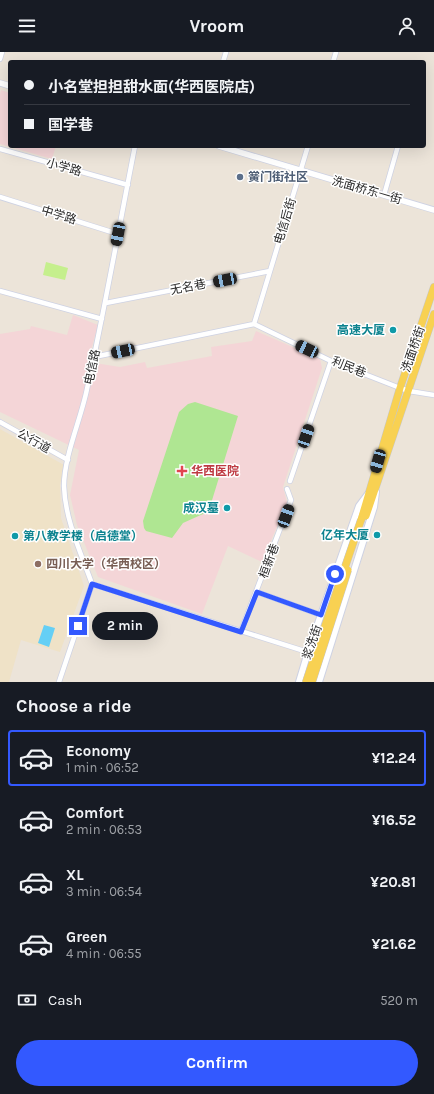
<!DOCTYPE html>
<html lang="en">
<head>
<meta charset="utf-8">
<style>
  :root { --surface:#171b24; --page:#242831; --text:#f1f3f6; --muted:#9ea1a6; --line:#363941; --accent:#3359ff }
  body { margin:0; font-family:Karla,"Noto Sans SC",sans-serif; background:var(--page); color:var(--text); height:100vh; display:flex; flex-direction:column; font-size:15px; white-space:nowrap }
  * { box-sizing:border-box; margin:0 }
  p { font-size:13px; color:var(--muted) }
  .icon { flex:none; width:22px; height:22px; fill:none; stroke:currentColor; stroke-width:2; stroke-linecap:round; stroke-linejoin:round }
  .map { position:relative; height:630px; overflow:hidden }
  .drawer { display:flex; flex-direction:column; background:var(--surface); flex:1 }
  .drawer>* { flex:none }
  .guide { position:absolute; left:8px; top:8px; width:418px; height:88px; border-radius:4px; box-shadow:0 4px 16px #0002; display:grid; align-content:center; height:88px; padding:0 16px; background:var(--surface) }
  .end { position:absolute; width:18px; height:18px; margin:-9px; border:5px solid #3359ff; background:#fff; box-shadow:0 0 0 2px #fff }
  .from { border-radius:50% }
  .bubble { position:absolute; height:28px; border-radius:14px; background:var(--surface); box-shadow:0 4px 16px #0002; font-size:13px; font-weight:700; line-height:28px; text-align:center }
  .car { position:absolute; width:12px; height:24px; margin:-12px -6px; border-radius:5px; box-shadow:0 0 3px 1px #0007; background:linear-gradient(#222 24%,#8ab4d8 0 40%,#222 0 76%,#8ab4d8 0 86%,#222 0) }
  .guide b { display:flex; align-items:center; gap:14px; height:38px; font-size:15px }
  .guide b+b { border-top:1px solid var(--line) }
  .guide i { width:10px; height:10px; background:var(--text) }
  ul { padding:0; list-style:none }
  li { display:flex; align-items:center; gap:12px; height:56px; margin:0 8px 6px; padding:0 8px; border:2px solid transparent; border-radius:4px }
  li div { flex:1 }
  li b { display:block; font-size:15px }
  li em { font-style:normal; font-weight:700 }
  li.selected { border-color:var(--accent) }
  li>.icon { width:36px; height:36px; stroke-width:1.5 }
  h2 { padding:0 16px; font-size:18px; line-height:48px }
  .pay { display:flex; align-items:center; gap:10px; height:44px; padding:0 16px; font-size:15px }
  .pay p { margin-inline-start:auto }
  .button { display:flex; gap:8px; margin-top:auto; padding:8px 16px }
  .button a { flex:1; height:46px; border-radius:24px; background:var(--accent); color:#fff; font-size:16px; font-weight:700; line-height:46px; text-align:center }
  header { display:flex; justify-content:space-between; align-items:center; height:52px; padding:0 16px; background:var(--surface); font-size:18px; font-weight:700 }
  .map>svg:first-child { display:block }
</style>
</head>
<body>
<header><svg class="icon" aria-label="menu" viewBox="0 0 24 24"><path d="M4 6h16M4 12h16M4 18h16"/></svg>Vroom<svg class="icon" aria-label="person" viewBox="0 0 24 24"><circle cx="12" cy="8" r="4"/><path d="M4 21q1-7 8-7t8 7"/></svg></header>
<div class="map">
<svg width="434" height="630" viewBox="0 0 434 630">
  <rect width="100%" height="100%" fill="#ece4d9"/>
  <path fill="#efe2c7" d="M 0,377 L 64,413 L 60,433 L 61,466 L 84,534 L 60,600 L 21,588 L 9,630 L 0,630 Z"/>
  <path fill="#f4d5d7" d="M 1,38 L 10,41 L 10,94 L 56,94 L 52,107 L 0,92 L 0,42 Z
    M 73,263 L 98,273 L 88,309 L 101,312 L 120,315 L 145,310 L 147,316 L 212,304 L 211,295 L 252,289 L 256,279 L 320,307 L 322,316 L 283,435 L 287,451 L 262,510 L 228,494 L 202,562 L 98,525 L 77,473 L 70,443 L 79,398 L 0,360 L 0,282 L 30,277 L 31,274 L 67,283 Z"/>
  <path fill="#afe692" d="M 195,350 L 238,364 L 209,458 L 203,462 L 183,471 L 172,486 L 146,479 L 144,476 L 143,469 L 179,360 L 188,352 Z"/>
  <path fill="#c5ef8d" d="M 46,210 L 68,216 L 65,228 L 43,223 Z"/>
  <path fill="#65cff5" d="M 44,573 L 55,576 L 49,595 L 38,591 Z"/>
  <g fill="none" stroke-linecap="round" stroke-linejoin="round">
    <g stroke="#ced2e3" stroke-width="6">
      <path id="minor" d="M 0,7 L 2,0
        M 223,10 L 226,0
        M 333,10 L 336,0
        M 308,94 L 254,272 L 331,309 L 400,336 L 409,339 L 434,343
        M 0,97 L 128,133
        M 384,143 L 398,94
        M 0,145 L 118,182
        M 0,239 L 102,267
        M 106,251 L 270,219
        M 94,305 L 254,272
        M 0,370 L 68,408
        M 290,429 L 331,309
        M 92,532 C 81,501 65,468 64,434 C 64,404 81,367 87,337 C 105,256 119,175 135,94
        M 92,532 L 317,603
        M 257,540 L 321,563
        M 241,579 L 291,448 L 287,437
        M 59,630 L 92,532"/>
    </g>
    <g stroke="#ced2e3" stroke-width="7">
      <path id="tertiary" d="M 0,31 L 10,34
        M 219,94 L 434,158"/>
    </g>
    <g stroke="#ced2e3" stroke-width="8">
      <path id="secondary" d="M 299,630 L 308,600 L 359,454 L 368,442
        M 319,630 L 374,455 L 376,440"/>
    </g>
    <g stroke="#c7c7c7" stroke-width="8">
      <path id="primary" d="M 366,464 L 434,262
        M 361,468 L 400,336 L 434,235"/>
    </g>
    <use href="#minor" stroke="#fff" stroke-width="4.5"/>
    <use href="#tertiary" stroke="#fff" stroke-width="5.5"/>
    <use href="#secondary" stroke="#fff" stroke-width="6"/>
    <use href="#primary" stroke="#f8d152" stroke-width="7"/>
    <g stroke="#c7c7c7" stroke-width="8" stroke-linecap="butt">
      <path id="primary-bridge" d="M 306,630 L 361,468
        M 312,630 L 348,518"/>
    </g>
    <use href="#primary-bridge" stroke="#f8d152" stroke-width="7"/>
  </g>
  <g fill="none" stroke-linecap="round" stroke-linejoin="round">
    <path stroke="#3359ff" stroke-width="5" d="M 78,574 L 92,532 L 241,580 L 257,540 L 321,563 L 335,522"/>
  </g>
  <circle fill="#5c6f8a" stroke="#fff" stroke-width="1.5" cx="240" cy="125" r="4"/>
  <g fill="#0f9aa8" stroke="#fff" stroke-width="1.5">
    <circle cx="393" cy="278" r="4"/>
    <circle cx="227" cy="456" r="4"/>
    <circle cx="377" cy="483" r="4"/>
    <circle cx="15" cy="484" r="4"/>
  </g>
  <path fill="#e0444e" stroke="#fff" stroke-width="1.5" d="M180 413h4v4h4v4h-4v4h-4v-4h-4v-4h4z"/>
  <circle fill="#8d6e63" stroke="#fff" stroke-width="1.5" cx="38" cy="512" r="4"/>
  <g text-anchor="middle" stroke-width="3" stroke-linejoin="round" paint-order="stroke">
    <g font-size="12" fill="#292929" stroke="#fff">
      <text transform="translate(64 115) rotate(16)" y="4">小学路</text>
      <text transform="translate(367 138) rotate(16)" y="4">洗面桥东一街</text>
      <text transform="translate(59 163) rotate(17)" y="4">中学路</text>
      <text transform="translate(285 169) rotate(-73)" y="4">电信后街</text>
      <text transform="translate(188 235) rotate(-11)" y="4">无名巷</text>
      <text transform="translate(413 297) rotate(-71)" y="4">洗面桥街</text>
      <text transform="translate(92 315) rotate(-78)" y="4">电信路</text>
      <text transform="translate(349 315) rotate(22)" y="4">利民巷</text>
      <text transform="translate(34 389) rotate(29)" y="4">公行道</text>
      <text transform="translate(269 509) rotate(-70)" y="4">桓新巷</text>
      <text transform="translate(312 590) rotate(-71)" y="4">浆洗街</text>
    </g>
    <g font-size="12" font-weight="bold" fill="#4e5e75" stroke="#fff" text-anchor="start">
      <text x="248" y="129">黉门街社区</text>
    </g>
    <g font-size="12" font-weight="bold" fill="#0d838f" stroke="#fff" text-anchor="end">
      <text x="385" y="282">高速大厦</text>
      <text x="219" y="460">成汉墓</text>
      <text x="369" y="487">亿年大厦</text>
      <text x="23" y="488" text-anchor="start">第八教学楼（启德堂）</text>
    </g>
    <g font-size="12" font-weight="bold" fill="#be3a42" stroke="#fff" text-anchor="start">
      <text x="191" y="423">华西医院</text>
    </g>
    <g font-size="12" font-weight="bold" fill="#785e54" stroke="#fff" text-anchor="start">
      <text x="46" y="516">四川大学（华西校区）</text>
    </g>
  </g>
</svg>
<i class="end from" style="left:335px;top:522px"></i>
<i class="end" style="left:78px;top:574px"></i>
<div class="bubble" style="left:92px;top:560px;width:66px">2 min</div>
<i class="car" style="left:118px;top:182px;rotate:191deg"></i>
<i class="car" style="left:225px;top:228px;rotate:259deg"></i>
<i class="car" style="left:307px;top:297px;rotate:295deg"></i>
<i class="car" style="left:123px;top:299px;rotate:258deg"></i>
<i class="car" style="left:306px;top:384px;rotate:19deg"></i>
<i class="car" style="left:378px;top:409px;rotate:196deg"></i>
<i class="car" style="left:286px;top:464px;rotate:20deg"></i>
<div class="guide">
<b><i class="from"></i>小名堂担担甜水面(华西医院店)</b>
<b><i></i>国学巷</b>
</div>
</div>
<section class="drawer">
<h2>Choose a ride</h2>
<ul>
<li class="selected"><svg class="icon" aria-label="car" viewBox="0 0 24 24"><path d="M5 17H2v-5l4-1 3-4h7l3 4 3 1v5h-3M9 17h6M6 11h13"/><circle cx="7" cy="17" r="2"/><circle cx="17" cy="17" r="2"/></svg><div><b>Economy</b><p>1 min · 06:52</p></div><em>¥12.24</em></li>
<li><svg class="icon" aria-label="car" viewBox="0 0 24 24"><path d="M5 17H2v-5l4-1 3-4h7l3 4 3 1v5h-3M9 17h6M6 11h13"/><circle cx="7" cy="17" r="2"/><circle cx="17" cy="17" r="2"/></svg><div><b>Comfort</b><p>2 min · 06:53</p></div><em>¥16.52</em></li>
<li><svg class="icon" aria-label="car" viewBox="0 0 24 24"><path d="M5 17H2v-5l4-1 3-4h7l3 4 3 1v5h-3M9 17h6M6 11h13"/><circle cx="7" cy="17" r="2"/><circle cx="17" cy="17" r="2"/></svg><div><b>XL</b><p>3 min · 06:54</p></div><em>¥20.81</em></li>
<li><svg class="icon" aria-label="car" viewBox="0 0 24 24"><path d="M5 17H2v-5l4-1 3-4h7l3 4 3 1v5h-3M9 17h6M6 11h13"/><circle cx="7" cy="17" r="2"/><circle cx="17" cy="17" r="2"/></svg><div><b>Green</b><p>4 min · 06:55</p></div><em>¥21.62</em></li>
</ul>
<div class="pay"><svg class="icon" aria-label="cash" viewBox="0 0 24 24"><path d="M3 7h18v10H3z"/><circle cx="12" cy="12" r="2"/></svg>Cash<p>520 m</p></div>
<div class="button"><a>Confirm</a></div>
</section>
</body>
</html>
